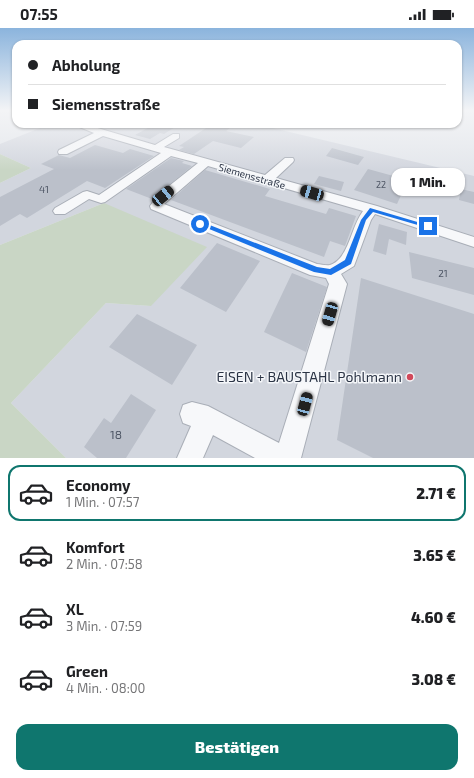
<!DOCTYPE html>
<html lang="de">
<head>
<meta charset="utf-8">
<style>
  :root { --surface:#fff; --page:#f6f6f6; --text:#202124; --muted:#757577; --line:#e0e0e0; --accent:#0f766e }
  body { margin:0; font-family:"Exo 2",sans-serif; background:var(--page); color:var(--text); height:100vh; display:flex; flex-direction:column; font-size:15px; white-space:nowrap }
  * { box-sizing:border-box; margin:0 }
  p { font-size:13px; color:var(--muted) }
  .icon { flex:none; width:22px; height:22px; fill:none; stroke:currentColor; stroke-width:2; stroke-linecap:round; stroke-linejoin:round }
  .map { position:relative; height:430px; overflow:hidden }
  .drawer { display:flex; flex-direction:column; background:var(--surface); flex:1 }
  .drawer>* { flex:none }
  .guide { position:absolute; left:12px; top:12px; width:450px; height:88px; border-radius:12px; box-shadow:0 1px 3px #0004; display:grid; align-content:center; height:88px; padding:0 16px; background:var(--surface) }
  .end { position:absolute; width:18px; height:18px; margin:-9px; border:5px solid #1a73e8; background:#fff; box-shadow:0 0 0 2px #fff }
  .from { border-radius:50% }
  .bubble { position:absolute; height:28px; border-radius:12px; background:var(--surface); box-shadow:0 1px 3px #0004; font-size:13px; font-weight:800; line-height:28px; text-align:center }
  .car { position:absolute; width:12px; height:24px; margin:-12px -6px; border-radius:5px; box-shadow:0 0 3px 1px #0007; background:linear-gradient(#222 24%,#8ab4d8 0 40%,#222 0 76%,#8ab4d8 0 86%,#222 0) }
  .guide b { display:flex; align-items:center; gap:14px; height:38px; font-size:15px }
  .guide b+b { border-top:1px solid var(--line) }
  .guide i { width:10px; height:10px; background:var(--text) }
  ul { padding:7px 0 0; list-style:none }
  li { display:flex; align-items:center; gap:12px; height:56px; margin:0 8px 6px; padding:0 8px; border:2px solid transparent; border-radius:12px }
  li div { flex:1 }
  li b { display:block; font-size:15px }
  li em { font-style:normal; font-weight:800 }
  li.current { border-color:var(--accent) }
  li>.icon { width:36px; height:36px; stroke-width:1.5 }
  .action { display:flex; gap:8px; margin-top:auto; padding:8px 16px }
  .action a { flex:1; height:46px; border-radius:12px; background:var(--accent); color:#fff; font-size:16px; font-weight:800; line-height:46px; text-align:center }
  .status { display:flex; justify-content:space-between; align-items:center; height:28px; padding:0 20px; background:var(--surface); direction:ltr }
  .status svg { height:11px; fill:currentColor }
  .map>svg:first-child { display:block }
</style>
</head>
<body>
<div class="status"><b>07:55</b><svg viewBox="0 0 49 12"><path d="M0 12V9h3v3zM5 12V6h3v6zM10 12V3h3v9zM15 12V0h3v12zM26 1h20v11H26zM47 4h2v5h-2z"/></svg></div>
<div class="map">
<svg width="474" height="430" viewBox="0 0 474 430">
  <rect width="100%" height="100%" fill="#e4e7ec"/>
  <path fill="#d2d6de" d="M 50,96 L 256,96 L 474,148 L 474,430 L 66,430 L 11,375 L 106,275 L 151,278 L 104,175 L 0,217 L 0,155 L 31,140 L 0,126 L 0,116 Z"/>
  <path fill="#c9d6c5" d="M 0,126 L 31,140 L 0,155 Z
    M 104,175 L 207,219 L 151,278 L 106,275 L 11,375 L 66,430 L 0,430 L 0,217 Z"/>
  <path fill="#bbc0ca" d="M 155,96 L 180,96 L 164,106 L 160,105 L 150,111 L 135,107 Z
    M 212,96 L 235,96 L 226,103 L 254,109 L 241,120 L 213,113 L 194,126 L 179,122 L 184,119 L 179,118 Z
    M 95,117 L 123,125 L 130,121 L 154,128 L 105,160 L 87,153 L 27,190 L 20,186 L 0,198 L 0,169 L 54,141 L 41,136 L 59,127 L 70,130 Z
    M 332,120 L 364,129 L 358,137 L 326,128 Z
    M 171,130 L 184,133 L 182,135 L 192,138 L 152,171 L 126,161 Z
    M 368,141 L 408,152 L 397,176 L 354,162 Z
    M 205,142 L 270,161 L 265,168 L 326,186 L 329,180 L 356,188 L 345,218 L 330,213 L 324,229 L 171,172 Z
    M 417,142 L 444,150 L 440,167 L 410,157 Z
    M 319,148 L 344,154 L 341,163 L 314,156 Z
    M 461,161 L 474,164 L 474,176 L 459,172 Z
    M 379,196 L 407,204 L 406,217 L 389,211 L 386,227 L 373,223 Z
    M 217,215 L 260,233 L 226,284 L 180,260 Z
    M 409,224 L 474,240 L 474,267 L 412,250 Z
    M 292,245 L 327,259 L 306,324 L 264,304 Z
    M 361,250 L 474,286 L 474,430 L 373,430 L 337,412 Z
    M 137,286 L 197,317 L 172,357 L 109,319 Z
    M 131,366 L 156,382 L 126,430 L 97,430 L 84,419 L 104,390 L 111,395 Z"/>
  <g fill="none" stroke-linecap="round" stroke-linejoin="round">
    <g stroke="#a9aeb7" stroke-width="2">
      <path id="minor" d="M 72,96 L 84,96 L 155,117 L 173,106 L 179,106 L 179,110 L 164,119 L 265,147 L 285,130 L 293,130 L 294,132 L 293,134 L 276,150 L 377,178 L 474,209 L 474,219 L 375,186 L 371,192 L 354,238 L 341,246 L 347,256 L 301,430 L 255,430 L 213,407 L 203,430 L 177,430 L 191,398 L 183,395 L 180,386 L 183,377 L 192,374 L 208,378 L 279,415 L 329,256 L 326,250 L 310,247 L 151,181 L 150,178 L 159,166 L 198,135 L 171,128 L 105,174 L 101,175 L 89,171 L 65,186 L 55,186 L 53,183 L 55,180 L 83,164 L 87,163 L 99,167 L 161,125 L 103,108 L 67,126 L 59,126 L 58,124 L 59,122 L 94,105 ZM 208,138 L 363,183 C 351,198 349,231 330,237 C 326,238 321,236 317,236 L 164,176 Z"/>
    </g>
    <use href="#minor" fill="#f7f8fa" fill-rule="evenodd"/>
  </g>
  <linearGradient id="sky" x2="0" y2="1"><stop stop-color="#8bb4dd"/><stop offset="0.58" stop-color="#f3f4f6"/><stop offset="1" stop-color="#f3f4f6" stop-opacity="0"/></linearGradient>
  <rect width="474" height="142" fill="url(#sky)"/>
  <path fill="#1a73e8" d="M 370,180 L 431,198 L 428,200 L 373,184 L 366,192 L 351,236 L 331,247 L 314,244 L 197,196 L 202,194 L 317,239 L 330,241 L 345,232 L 361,192 Z"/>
  <circle fill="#d1495b" stroke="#f4f6f9" stroke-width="1.5" cx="410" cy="349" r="4"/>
  <g text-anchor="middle" stroke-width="3" stroke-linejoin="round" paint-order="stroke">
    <g font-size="9" fill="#4f5766">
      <text x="381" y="160">22</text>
    </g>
    <g font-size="10" fill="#2b3445" stroke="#f4f6f9">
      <text transform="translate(252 148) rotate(16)" y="4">Siemensstraße</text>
    </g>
    <g font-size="10" fill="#4f5766">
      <text x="44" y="165">41</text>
      <text x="443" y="249">21</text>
    </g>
    <g font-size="12" fill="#4f5766">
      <text x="116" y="411">18</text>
    </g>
    <g font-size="14" fill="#2b3445" stroke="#f4f6f9" text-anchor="end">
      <text x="402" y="354">EISEN + BAUSTAHL Pohlmann</text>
    </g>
  </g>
</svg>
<i class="end from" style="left:200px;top:196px"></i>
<i class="end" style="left:428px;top:198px"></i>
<div class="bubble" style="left:391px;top:140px;width:74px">1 Min.</div>
<i class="car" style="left:312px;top:165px;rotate:286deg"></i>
<i class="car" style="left:163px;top:168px;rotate:51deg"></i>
<i class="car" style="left:330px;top:286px;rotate:196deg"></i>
<i class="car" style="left:305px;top:376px;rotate:15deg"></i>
<div class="guide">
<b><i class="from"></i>Abholung</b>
<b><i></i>Siemensstraße</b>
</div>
</div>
<section class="drawer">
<ul>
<li class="current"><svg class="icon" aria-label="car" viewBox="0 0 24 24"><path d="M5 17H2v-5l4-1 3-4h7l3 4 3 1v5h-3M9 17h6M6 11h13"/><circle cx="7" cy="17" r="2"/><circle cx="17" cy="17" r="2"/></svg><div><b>Economy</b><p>1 Min. · 07:57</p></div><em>2.71 €</em></li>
<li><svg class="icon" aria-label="car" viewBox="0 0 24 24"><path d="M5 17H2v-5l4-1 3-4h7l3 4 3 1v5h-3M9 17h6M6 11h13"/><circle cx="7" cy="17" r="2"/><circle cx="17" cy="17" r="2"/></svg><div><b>Komfort</b><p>2 Min. · 07:58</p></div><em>3.65 €</em></li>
<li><svg class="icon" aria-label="car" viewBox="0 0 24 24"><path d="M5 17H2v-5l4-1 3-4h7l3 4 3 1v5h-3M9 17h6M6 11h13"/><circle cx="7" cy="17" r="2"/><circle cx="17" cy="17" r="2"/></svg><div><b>XL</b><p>3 Min. · 07:59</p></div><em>4.60 €</em></li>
<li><svg class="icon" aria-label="car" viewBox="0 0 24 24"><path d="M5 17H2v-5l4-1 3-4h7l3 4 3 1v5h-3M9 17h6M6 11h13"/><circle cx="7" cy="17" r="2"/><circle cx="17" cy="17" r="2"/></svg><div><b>Green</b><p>4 Min. · 08:00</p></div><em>3.08 €</em></li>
</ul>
<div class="action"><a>Bestätigen</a></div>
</section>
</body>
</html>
